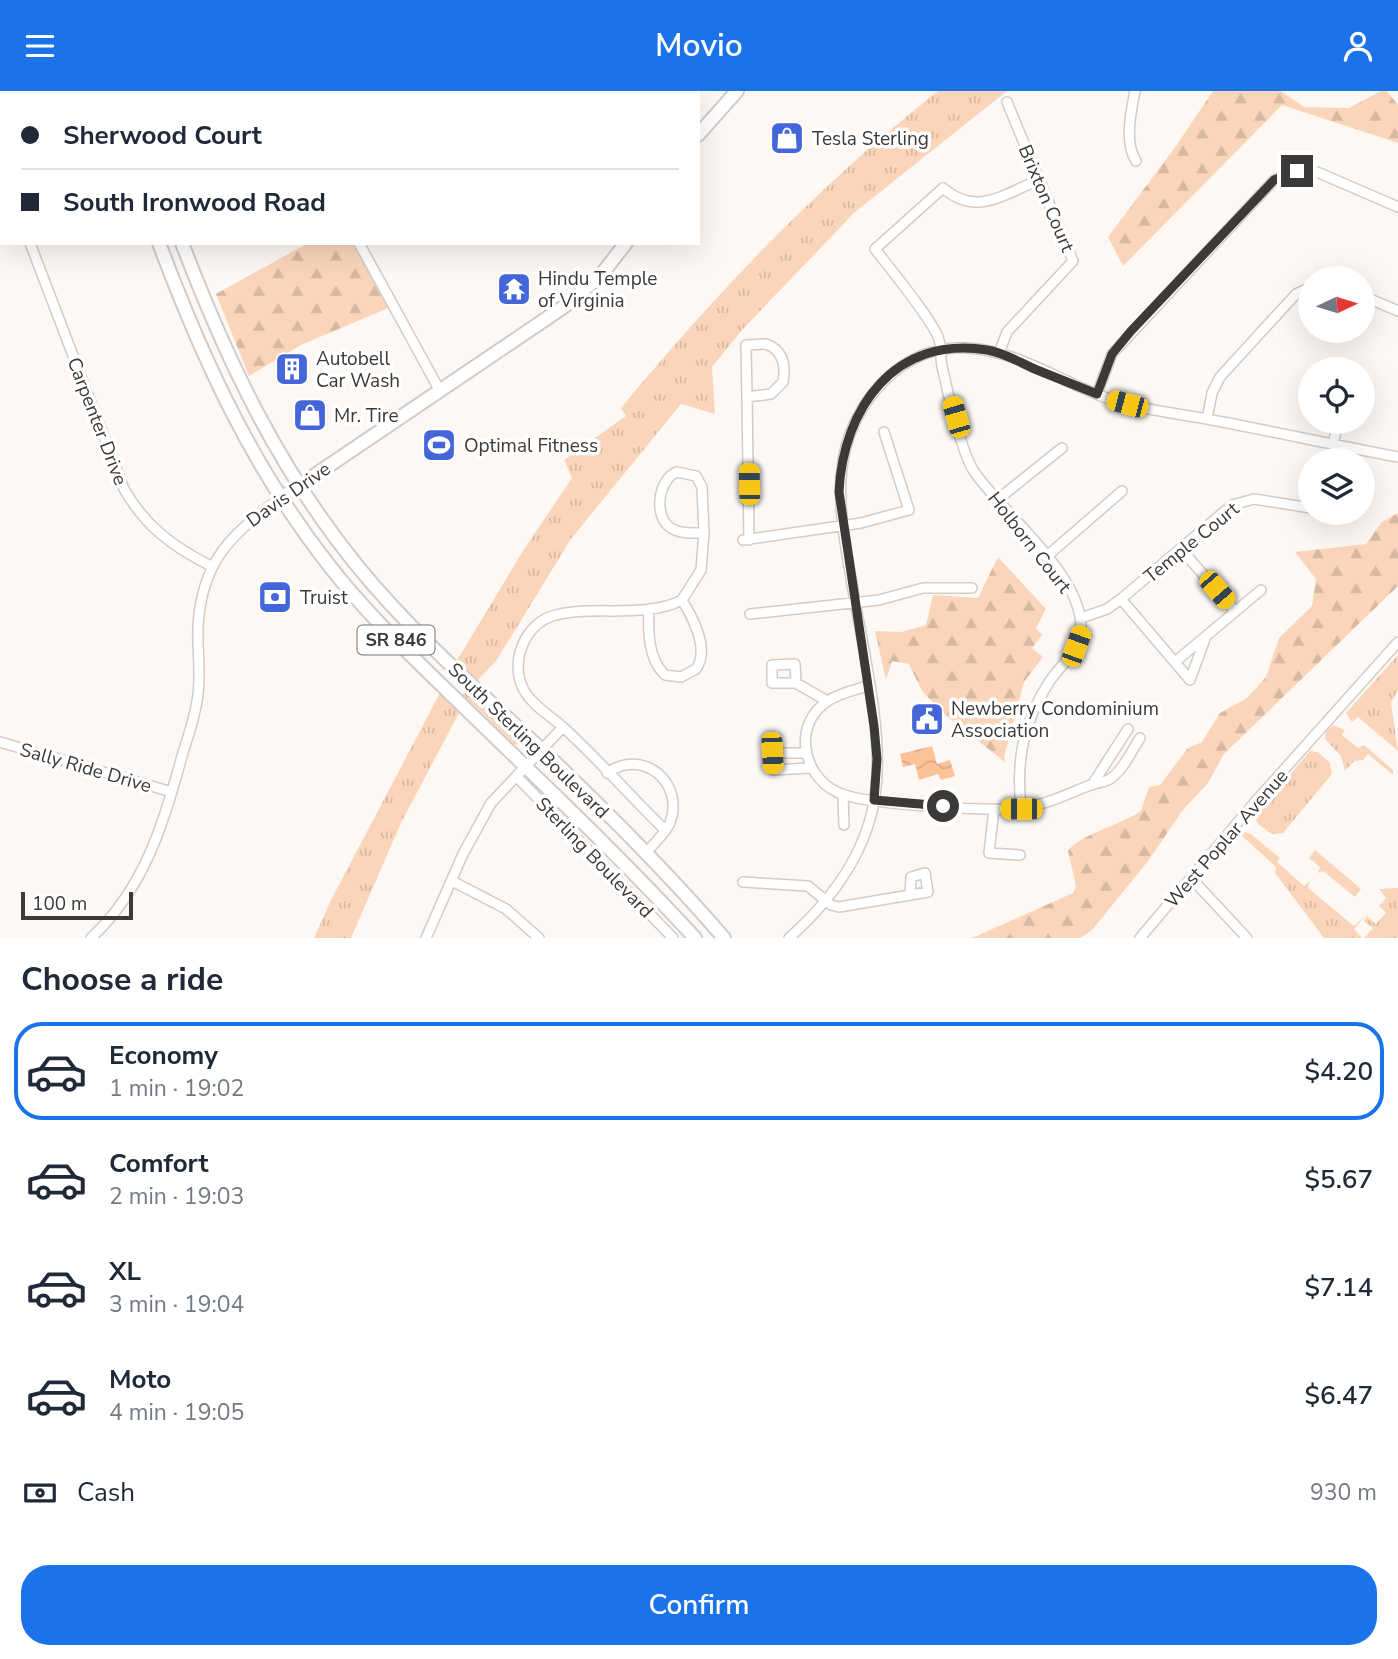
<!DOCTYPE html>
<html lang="en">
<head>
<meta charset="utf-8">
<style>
  :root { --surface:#fff; --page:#f6f6f7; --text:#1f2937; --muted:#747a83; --line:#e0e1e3; --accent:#1a73e8 }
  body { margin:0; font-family:"Nunito Sans",sans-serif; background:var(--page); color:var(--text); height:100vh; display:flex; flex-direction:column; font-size:26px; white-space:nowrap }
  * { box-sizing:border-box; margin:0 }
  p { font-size:23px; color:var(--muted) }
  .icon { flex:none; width:38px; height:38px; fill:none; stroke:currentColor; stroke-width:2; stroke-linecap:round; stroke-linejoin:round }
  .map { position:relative; height:847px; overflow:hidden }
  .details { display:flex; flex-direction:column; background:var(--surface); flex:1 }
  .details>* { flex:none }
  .top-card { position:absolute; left:0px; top:0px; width:700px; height:154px; box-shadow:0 7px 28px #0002; display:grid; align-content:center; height:154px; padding:0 21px; background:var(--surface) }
  .needle { width:46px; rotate:86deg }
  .tools { position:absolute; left:1298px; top:175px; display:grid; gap:14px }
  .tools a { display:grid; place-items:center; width:77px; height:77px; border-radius:50%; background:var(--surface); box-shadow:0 7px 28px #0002; font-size:35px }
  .scale { position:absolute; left:21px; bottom:18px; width:112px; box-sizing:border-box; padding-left:7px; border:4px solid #3c3a38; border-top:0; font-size:19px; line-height:24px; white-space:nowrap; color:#3c3a38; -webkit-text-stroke:5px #fff; paint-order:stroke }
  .end { position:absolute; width:32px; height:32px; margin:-16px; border:9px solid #3c3a38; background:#fff; box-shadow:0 0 0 4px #fff }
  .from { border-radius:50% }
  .car { position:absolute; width:21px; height:42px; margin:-21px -10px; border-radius:9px; box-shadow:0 0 5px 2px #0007; background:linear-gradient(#f5c518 24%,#345 0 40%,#f5c518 0 76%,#345 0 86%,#f5c518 0) }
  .top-card b { display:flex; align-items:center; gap:24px; height:66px; font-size:26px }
  .top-card b+b { border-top:2px solid var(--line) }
  .top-card i { width:18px; height:18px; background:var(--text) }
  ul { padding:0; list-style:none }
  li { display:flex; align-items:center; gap:21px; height:98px; margin:0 14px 10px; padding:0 7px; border:4px solid transparent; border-radius:28px }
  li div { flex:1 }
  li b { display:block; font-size:26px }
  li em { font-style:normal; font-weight:600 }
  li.selected { border-color:var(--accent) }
  li>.icon { width:63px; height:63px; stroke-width:1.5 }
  h2 { padding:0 21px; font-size:32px; line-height:84px }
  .pay { display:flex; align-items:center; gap:18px; height:77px; padding:0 21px; font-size:26px }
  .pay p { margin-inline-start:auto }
  .action { display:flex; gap:14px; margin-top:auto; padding:14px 21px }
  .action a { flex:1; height:80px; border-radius:28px; background:var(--accent); color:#fff; font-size:28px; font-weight:600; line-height:80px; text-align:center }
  header { display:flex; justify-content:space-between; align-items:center; height:91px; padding:0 21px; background:var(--accent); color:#fff; font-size:32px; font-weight:600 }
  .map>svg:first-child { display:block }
</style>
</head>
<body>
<header><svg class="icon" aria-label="menu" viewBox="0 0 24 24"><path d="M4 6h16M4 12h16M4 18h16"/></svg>Movio<svg class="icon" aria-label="person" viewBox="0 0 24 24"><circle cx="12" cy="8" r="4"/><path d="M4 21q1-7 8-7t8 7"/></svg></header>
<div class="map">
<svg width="1398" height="847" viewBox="0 0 1398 847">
  <defs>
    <pattern id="grass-tufts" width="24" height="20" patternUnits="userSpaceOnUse" patternTransform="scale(1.75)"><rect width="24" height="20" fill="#fad5ba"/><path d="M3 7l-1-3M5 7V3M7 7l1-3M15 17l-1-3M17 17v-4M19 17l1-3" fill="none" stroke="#d7b8a1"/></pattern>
    <pattern id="forest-firs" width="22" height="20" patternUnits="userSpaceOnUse" patternTransform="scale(1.75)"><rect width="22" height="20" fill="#fad5ba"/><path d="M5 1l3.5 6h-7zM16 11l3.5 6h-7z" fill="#d7b8a1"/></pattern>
    <pattern id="water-waves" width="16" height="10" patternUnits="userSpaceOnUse" patternTransform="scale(1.75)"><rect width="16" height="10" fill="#fcc399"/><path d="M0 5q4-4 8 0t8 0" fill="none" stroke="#d9a885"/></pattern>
  </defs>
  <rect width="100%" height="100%" fill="#fef8f4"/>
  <path fill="url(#grass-tufts)" d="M 938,0 L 1007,0 L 855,121 L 742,239 L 712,276 L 715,323 L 681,313 L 571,448 L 496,570 L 472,595 L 453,576 L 523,460 L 572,387 L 564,369 L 626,325 L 621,317 C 717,201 820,93 938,0 Z
    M 1398,564 L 1398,599 L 1391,612 L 1398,660 L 1358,626 L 1352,631 L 1346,622 Z
    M 467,596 L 521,647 L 523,655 L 514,653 L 472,612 L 461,607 Z
    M 441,600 L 460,620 L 401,732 L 351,847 L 314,847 L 330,811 Z
    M 1333,634 L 1345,639 L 1342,644 L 1358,657 L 1364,654 L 1393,679 L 1393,684 L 1368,663 L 1363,669 L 1354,670 L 1345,680 L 1341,665 L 1325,648 L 1326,640 Z
    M 1310,660 L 1318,661 L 1330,672 L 1332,683 L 1283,742 L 1272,743 L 1258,733 L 1255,726 Z
    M 1244,741 L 1251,743 L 1280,767 L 1277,771 L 1304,795 L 1310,790 L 1308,797 L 1354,835 L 1366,824 L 1354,838 L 1362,847 L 1324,847 L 1275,782 L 1276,776 L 1240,743 Z
    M 1315,759 L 1361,798 L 1355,806 L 1323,780 L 1318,782 L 1320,776 L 1309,767 Z
    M 1398,797 L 1398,847 L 1364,847 L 1373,837 L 1364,830 L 1367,825 L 1376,833 L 1386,822 L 1379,815 L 1386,807 L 1379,798 Z"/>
  <path fill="url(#forest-firs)" d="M 1213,0 L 1281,0 L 1304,16 L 1349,17 L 1381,0 L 1387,0 L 1398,14 L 1398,52 L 1282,14 L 1123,175 L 1108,146 L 1176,55 Z
    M 308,152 L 359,152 L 393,215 L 301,254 L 249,285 L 216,203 Z
    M 1398,422 L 1398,495 L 1224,663 L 1208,692 L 1182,720 L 1149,769 L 1092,839 L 1080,847 L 972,847 L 1073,802 L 1076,795 L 1068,760 C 1078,744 1123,733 1141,720 L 1149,696 L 1160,694 L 1188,657 L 1202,651 L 1220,622 L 1247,607 L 1266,586 L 1279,547 L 1312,515 L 1316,488 L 1295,461 L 1366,453 L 1382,431 Z
    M 998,466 L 1046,518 L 1036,537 L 1042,544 L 1032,557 L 1043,566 L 1024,591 L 1004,666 L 1006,672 L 943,622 L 922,600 L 909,573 L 892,570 L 886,589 L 875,540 L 901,541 L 926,534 L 933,504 L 978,507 Z"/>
  <path fill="url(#water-waves)" d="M 932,655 L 937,673 L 950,669 L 955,685 L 941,689 L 938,683 L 919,689 L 915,673 L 903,676 L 900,663 Z"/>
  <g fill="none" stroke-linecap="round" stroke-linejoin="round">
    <g stroke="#d2ccc9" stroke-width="12">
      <path id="minor" d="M 275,0 L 276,2
        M 1135,0 C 1131,21 1124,51 1136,70
        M 0,109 L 2,110
        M 30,152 L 124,398 C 145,435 173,456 211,475
        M 359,152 L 440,300
        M 1363,205 L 1398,220
        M 766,253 C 783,259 786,274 783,291 L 771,303 L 747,306 L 746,254 Z
        M 999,262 L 1007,241 L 1073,170 L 1007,11
        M 1097,303 L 1112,263 L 1274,89 L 1297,80 L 1317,81 L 1398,116
        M 747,306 L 749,449
        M 1207,328 L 1212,302 L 1220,286 L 1296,203 L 1311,196
        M 1333,354 L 1338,331
        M 677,381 L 696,385 L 702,396 L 704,442 C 693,442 680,443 671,437 C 653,426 658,388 677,381 Z
        M 997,409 L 1062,357
        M 743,449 L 861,432 L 909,419 L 884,341
        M 1181,458 L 1235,520
        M 1046,466 L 1122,400
        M 1121,508 L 1190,589 L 1205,548
        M 649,518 C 648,540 648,568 665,584 L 681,586 L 696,578 C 710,558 693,527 682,509
        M 750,523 L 879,509 L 923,497 L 972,497
        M 1081,527 L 1107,518 L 1121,508 L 1232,414 L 1254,408 L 1311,417
        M 1175,571 L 1261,499
        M 795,573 L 796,592 L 772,592 L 772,574 Z
        M 796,592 L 827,610
        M 868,595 C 855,599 839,602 828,610 C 792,633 802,684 837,701 C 862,714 993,721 1023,717 C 1049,713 1069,702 1093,693 C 1098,692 1104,691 1108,689 C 1122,682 1132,659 1140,647
        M 0,651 L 172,701
        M 805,662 L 772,662 L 773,679 L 810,677
        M 607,682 C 643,656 685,692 670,732 C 665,743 653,753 646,762
        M 517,686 L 673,847
        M 1092,694 L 1128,638
        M 843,704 L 844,734
        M 1021,717 C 1016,669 1023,632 1049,591 C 1060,575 1081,558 1081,537 C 1082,484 1005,424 975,382 C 962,364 947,299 942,275 C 940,267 942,257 939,249 C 935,232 888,175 875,158 L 943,97 C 976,126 1004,103 1039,89
        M 994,718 L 989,762 L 1020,764
        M 665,739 C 631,706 599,669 564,637 C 551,625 534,616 525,601 C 508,574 524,531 556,524 C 596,514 645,528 682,509 L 701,479 L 704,442
        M 1191,787 L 1247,847
        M 452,790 L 506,818 L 539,847
        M 743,791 L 808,795 L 831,814 L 839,816 L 928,801 L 925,782 L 911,786 L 910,804
        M 91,847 C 144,798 164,732 182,665 C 188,645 196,624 198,603 C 201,580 197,557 198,534 C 202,471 231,442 281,407
        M 426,847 L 463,763 L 491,712 L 563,636
        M 789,847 C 833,808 870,757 876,697 C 883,635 861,550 851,487 C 838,414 827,347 885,289 C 907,267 936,255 967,257 C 1018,259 1064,293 1112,309 C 1143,319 1175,322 1207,328 C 1271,340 1334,354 1398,366
        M 1140,847 L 1256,710 L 1398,551"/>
    </g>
    <g stroke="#d2ccc9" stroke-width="16">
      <path id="major" d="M 101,0 L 101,2
        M 124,0 L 125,2
        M 698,44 L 737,0
        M 159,152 C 202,267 252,376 328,473 C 368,525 416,569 463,615 C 541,691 621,766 695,847
        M 182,152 C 227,270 279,379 359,477 C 414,544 480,601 543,660 C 606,720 668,782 724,847
        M 281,407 L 565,215 L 601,184 L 626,152"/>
    </g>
    <use href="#minor" stroke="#fff" stroke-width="9"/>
    <use href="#major" stroke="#fff" stroke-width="12"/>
  </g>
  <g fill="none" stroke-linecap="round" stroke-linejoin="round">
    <path stroke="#3c3a38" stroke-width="9" d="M 943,715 L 874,709 L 877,668 L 874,635 L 839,401 C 843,317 895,244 987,259 C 1006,262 1020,272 1037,279 C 1057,287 1077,295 1097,303 L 1112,263 L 1131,240 L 1274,89 L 1297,80"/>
  </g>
  <defs>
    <g id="shop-square" transform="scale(1.75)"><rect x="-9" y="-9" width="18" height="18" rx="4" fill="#4466d9" stroke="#fff"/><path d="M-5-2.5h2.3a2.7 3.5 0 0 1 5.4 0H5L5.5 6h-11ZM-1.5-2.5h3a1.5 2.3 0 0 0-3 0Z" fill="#fff"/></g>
    <g id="temple-square" transform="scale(1.75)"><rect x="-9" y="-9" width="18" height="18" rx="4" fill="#4466d9" stroke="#fff"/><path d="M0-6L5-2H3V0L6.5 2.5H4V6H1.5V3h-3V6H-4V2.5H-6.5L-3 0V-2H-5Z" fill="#fff"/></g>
    <g id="building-square" transform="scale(1.75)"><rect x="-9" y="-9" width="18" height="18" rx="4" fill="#4466d9" stroke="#fff"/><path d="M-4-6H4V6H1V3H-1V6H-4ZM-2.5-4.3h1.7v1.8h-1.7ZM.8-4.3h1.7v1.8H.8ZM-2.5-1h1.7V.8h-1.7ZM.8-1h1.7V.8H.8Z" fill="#fff"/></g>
    <g id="stadium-square" transform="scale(1.75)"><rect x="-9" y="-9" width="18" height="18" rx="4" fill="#4466d9" stroke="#fff"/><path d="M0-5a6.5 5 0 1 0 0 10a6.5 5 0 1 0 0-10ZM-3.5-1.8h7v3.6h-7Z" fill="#fff"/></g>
    <g id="bank-square" transform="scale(1.75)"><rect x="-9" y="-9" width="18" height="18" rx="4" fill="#4466d9" stroke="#fff"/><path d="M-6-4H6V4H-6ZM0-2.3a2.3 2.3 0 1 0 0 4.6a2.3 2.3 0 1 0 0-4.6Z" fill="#fff"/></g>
    <g id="civic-square" transform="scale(1.75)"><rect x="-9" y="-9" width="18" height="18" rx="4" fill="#4466d9" stroke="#fff"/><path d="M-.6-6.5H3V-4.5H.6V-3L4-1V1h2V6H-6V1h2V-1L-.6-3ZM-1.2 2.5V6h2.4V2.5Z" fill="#fff"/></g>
  </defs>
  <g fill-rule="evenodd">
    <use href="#shop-square" x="787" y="47"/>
    <use href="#temple-square" x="514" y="198"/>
    <use href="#building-square" x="292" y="278"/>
    <use href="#shop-square" x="310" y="324"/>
    <use href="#stadium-square" x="439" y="354"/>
    <use href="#bank-square" x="275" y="506"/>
    <use href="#civic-square" x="927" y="628"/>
  </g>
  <g text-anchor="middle" stroke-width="7" stroke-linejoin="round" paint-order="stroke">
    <rect fill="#fff" stroke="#767574" stroke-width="2" x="357.5" y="534.5" width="77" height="29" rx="5"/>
    <g font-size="18" font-weight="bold" fill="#3c3a38">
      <text x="396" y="555">SR 846</text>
    </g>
    <g font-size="19" fill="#3c3a38" stroke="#fff" text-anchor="start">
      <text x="812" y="54">Tesla Sterling</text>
      <text x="538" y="194">Hindu Temple<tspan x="538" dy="22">of Virginia</tspan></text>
      <text x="316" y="274">Autobell<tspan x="316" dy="22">Car Wash</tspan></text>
      <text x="334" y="331">Mr. Tire</text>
      <text x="464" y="361">Optimal Fitness</text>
      <text x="300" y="513">Truist</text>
      <text x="951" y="624">Newberry Condominium<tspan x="951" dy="22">Association</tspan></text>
    </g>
    <g font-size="19" fill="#3c3a38" stroke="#fff">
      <text transform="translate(1047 107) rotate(67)" y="7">Brixton Court</text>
      <text transform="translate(98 330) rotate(69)" y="7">Carpenter Drive</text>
      <text transform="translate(288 403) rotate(-35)" y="7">Davis Drive</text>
      <text transform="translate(1030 451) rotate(52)" y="7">Holborn Court</text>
      <text transform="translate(1191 451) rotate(-39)" y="7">Temple Court</text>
      <text transform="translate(529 649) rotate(44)" y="7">South Sterling Boulevard</text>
      <text transform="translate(86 676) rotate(16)" y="7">Sally Ride Drive</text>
      <text transform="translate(1226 747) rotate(-49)" y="7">West Poplar Avenue</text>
      <text transform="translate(595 766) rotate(46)" y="7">Sterling Boulevard</text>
    </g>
  </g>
</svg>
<div class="tools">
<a><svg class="needle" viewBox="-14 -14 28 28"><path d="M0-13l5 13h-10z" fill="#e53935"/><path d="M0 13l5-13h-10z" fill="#747a83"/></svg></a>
<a><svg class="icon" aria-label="locate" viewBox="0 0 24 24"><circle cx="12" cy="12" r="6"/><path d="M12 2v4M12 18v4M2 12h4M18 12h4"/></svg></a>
<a><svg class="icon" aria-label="layers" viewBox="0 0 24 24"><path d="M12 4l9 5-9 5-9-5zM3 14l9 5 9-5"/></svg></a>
</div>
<div class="scale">100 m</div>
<i class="end from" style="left:943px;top:715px"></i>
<i class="end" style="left:1297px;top:80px"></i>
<i class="car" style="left:1127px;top:313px;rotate:285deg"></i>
<i class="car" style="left:956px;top:326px;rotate:344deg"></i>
<i class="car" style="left:749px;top:393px;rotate:359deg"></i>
<i class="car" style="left:1217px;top:499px;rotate:139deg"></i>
<i class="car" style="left:1076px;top:555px;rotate:20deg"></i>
<i class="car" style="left:772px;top:662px;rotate:177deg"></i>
<i class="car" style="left:1021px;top:718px;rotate:270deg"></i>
<div class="top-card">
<b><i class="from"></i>Sherwood Court</b>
<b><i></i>South Ironwood Road</b>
</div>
</div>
<section class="details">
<h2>Choose a ride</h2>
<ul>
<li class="selected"><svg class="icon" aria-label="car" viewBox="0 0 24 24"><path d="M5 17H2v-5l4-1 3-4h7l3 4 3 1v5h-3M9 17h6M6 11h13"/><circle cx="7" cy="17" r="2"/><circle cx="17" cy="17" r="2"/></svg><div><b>Economy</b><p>1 min · 19:02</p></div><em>$4.20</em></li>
<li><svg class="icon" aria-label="car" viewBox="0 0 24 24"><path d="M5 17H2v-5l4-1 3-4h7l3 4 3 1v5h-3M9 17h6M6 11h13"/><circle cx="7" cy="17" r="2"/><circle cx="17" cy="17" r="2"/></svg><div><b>Comfort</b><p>2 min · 19:03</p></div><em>$5.67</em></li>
<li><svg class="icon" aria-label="car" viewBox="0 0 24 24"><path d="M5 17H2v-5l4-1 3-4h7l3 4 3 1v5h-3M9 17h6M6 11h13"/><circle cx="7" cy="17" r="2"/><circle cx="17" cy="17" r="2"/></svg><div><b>XL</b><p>3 min · 19:04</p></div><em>$7.14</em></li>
<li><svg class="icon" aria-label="car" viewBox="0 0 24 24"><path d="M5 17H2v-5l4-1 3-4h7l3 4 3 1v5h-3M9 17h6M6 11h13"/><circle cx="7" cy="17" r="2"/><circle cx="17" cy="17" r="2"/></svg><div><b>Moto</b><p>4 min · 19:05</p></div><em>$6.47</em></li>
</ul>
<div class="pay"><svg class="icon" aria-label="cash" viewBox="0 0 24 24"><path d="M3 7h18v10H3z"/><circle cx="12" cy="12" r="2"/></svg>Cash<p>930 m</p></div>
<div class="action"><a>Confirm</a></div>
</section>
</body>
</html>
